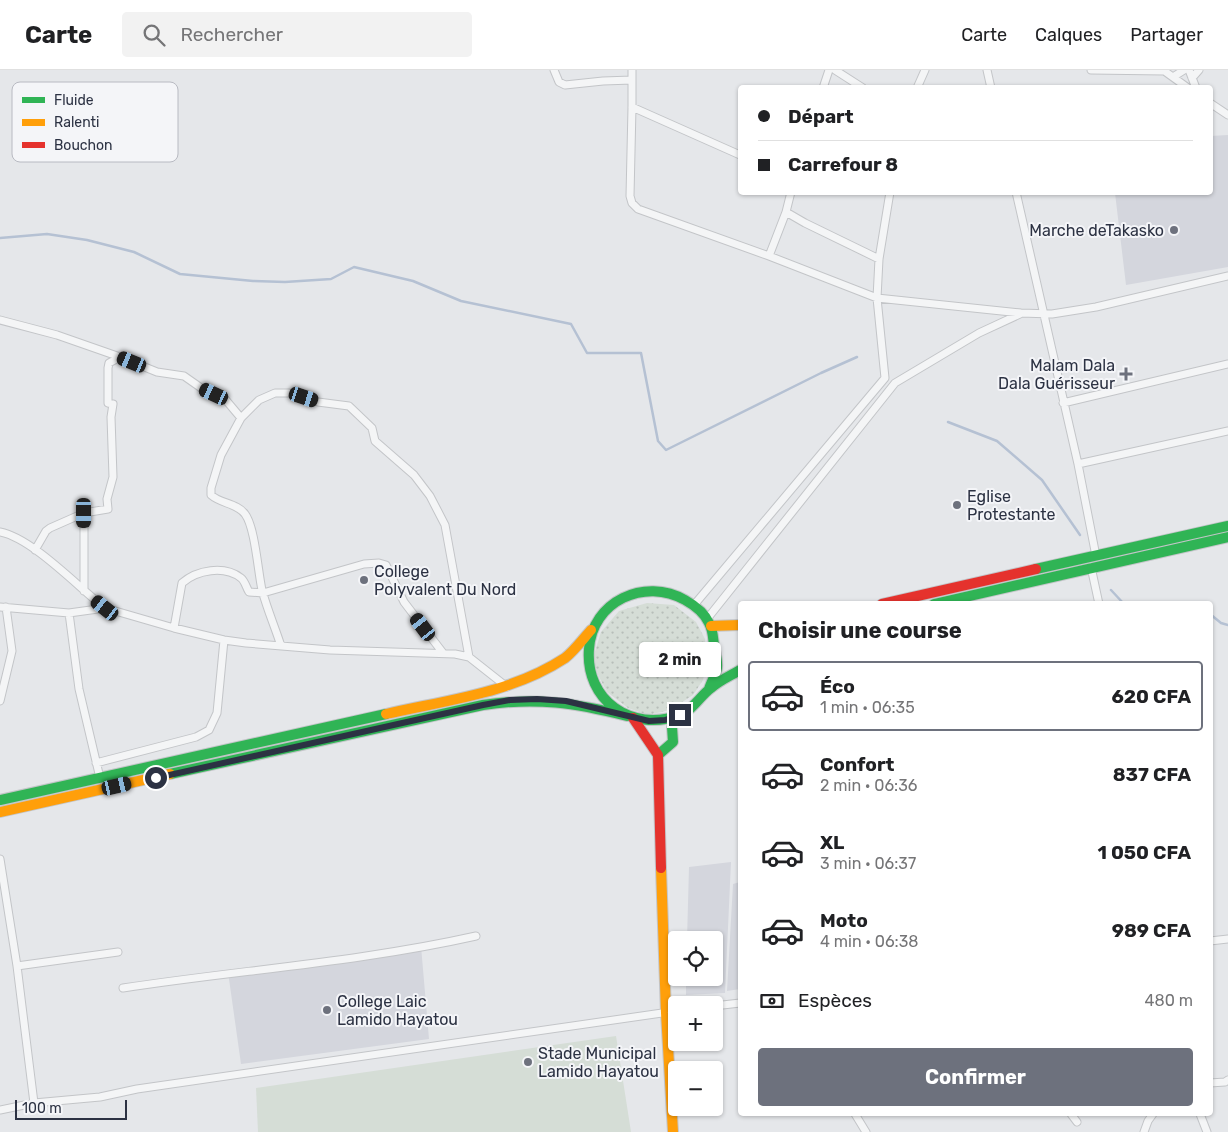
<!DOCTYPE html>
<html lang="fr">
<head>
<meta charset="utf-8">
<style>
  :root { --surface:#fff; --page:#f2f2f2; --text:#202124; --muted:#757577; --line:#e0e0e0; --accent:#6d717d }
  body { margin:0; font-family:Rubik,sans-serif; background:var(--page); color:var(--text); height:100vh; display:flex; flex-direction:column; font-size:19px; white-space:nowrap }
  * { box-sizing:border-box; margin:0 }
  p { font-size:16px; color:var(--muted) }
  .icon { flex:none; width:28px; height:28px; fill:none; stroke:currentColor; stroke-width:2; stroke-linecap:round; stroke-linejoin:round }
  .map { position:relative; flex:1; overflow:hidden }
  .details { position:absolute; left:738px; top:531px; width:475px; height:515px; display:flex; flex-direction:column; background:var(--surface); border-radius:5px; box-shadow:0 1px 4px #0004 }
  .details>* { flex:none }
  .guide { position:absolute; left:738px; top:15px; width:475px; height:110px; border-radius:5px; box-shadow:0 1px 4px #0004; display:grid; align-content:center; height:110px; padding:0 20px; background:var(--surface) }
  .controls { position:absolute; left:668px; top:861px; display:grid; gap:10px }
  .controls a { display:grid; place-items:center; width:55px; height:55px; border-radius:5px; background:var(--surface); box-shadow:0 1px 4px #0004; font-size:25px }
  .scale { position:absolute; left:15px; bottom:12px; width:112px; box-sizing:border-box; padding-left:5px; border:2px solid #2c3243; border-top:0; font-size:14px; line-height:18px; white-space:nowrap; color:#2c3243; -webkit-text-stroke:4px #f4f5f8; paint-order:stroke }
  .end { position:absolute; width:22px; height:22px; margin:-11px; border:6px solid #2c3243; background:#fff; box-shadow:0 0 0 2px #fff }
  .from { border-radius:50% }
  .bubble { position:absolute; height:35px; border-radius:5px; background:var(--surface); box-shadow:0 1px 4px #0004; font-size:16px; font-weight:700; line-height:35px; text-align:center }
  .car { position:absolute; width:15px; height:30px; margin:-15px -8px; border-radius:6px; box-shadow:0 0 4px 1px #0007; background:linear-gradient(#222 24%,#8ab4d8 0 40%,#222 0 76%,#8ab4d8 0 86%,#222 0) }
  .guide b { display:flex; align-items:center; gap:18px; height:48px; font-size:19px }
  .guide b+b { border-top:1px solid var(--line) }
  .guide i { width:12px; height:12px; background:var(--text) }
  ul { padding:0; list-style:none }
  li { display:flex; align-items:center; gap:15px; height:70px; margin:0 10px 8px; padding:0 10px; border:2px solid transparent; border-radius:5px }
  li div { flex:1 }
  li b { display:block; font-size:19px }
  li em { font-style:normal; font-weight:700 }
  li.on { border-color:var(--accent) }
  li>.icon { width:45px; height:45px; stroke-width:1.5 }
  h2 { padding:0 20px; font-size:22px; line-height:60px }
  .pay { display:flex; align-items:center; gap:12px; height:55px; padding:0 20px; font-size:19px }
  .pay p { margin-inline-start:auto }
  .button { display:flex; gap:10px; margin-top:auto; padding:10px 20px }
  .button a { flex:1; height:58px; border-radius:5px; background:var(--accent); color:#fff; font-size:20px; font-weight:700; line-height:58px; text-align:center }
  header { display:flex; align-items:center; gap:30px; box-sizing:border-box; height:70px; padding:0 25px; background:var(--surface); border-bottom:1px solid var(--line) }
  header strong { font-size:24px }
  nav { display:flex; gap:28px; margin-inline-start:auto; font-size:18px }
  .search { width:350px; height:45px; background:var(--page); display:flex; align-items:center; gap:12px; box-sizing:border-box; padding:0 18px; border-radius:5px; color:var(--muted); font-size:19px }
  .map>svg:first-child { display:block }
</style>
</head>
<body>
<header>
<strong>Carte</strong>
<div class="search"><svg class="icon" aria-label="search" viewBox="0 0 24 24"><circle cx="10" cy="10" r="6"/><path d="M15 15l6 6"/></svg>Rechercher</div>
<nav><a>Carte</a><a>Calques</a><a>Partager</a></nav>
</header>
<div class="map">
<svg width="1228" height="1062" viewBox="0 0 1228 1062">
  <defs>
    <pattern id="grass-dots" width="8" height="8" patternUnits="userSpaceOnUse" patternTransform="scale(1.25)"><rect width="8" height="8" fill="#d5ddd6"/><path d="M2 2h.1M6 6h.1" fill="none" stroke="#b7beb9" stroke-width="1.8" stroke-linecap="round"/></pattern>
  </defs>
  <rect width="100%" height="100%" fill="#e5e7ea"/>
  <path fill="#d4d6dd" d="M 1228,65 L 1228,197 L 1126,215 L 1115,123 L 1210,122 L 1210,66 Z
    M 731,792 L 725,923 L 686,925 L 686,908 L 714,908 L 714,870 L 687,870 L 689,797 Z
    M 740,812 L 740,919 L 727,921 L 733,814 Z
    M 421,876 L 429,969 L 241,994 L 228,902 Z"/>
  <path fill="url(#grass-dots)" d="M 647,533 L 674,535 L 696,552 L 705,569 L 706,597 L 703,610 L 693,625 L 670,640 L 648,645 L 628,638 L 607,622 L 598,605 L 593,588 L 601,562 L 619,541 Z"/>
  <path fill="#d5ddd6" d="M 616,966 L 631,1062 L 258,1062 L 256,1018 Z"/>
  <g fill="none" stroke-linecap="round" stroke-linejoin="round">
    <path stroke="#b5c1d3" stroke-width="2.5" d="M 0,168 L 47,164 L 87,170 L 134,182 L 180,204 L 253,211 L 285,212 L 331,209 L 354,197 L 413,211 L 461,231 L 571,254 L 587,283 L 641,283 L 658,371 L 666,380 L 821,303 L 857,287
      M 948,352 L 997,371 L 1042,410 L 1080,465
      M 1111,520 L 1124,534
      M 1210,544 L 1221,553 L 1228,555"/>
    <g stroke="#c3c5c8" stroke-width="9">
      <path id="street" d="M 554,0 L 559,12 L 565,15 L 603,11 L 632,10
        M 632,0 L 632,37 L 630,126 L 632,133 L 638,139 L 769,186 L 877,228 L 1021,243 L 1052,244 L 1096,237 L 1228,206
        M 835,0 L 863,18
        M 987,0 L 991,18
        M 1091,0 L 1164,1
        M 1163,0 L 1188,18
        M 1189,0 L 1196,18
        M 1173,7 L 1184,0
        M 1192,8 L 1199,0
        M 823,18 L 829,0
        M 917,18 L 925,0
        M 1210,33 L 1228,45
        M 632,37 L 740,85
        M 791,122 L 786,142 L 805,153 L 879,189
        M 1016,122 L 1078,394 L 1096,486
        M 769,186 L 786,142
        M 0,250 L 57,265 L 120,287 L 157,302 L 184,306 L 204,320 L 225,329 L 241,348
        M 1063,333 L 1228,294
        M 1078,394 L 1228,361
        M 0,462 C 32,468 78,517 105,538
        M 35,480 L 46,461 L 50,458 L 84,443 L 108,439 L 107,429 L 113,407 L 111,347 L 113,334 L 108,333 L 108,298 L 109,293 L 120,287
        M 1091,497 L 1099,534
        M 84,521 L 84,443
        M 694,535 L 885,308 L 877,228 L 879,189 L 890,122
        M 0,537 L 69,543 L 105,538 L 174,558 L 224,570 L 246,573 L 330,580 L 455,584 L 469,587 L 507,617
        M 69,543 L 79,619 L 100,708
        M 707,549 L 895,313 L 979,263 L 1020,244
        M 174,558 L 182,513 C 197,500 224,495 241,508 C 245,511 246,517 249,522 L 263,523 L 364,494 L 379,493 L 386,495 L 404,532 L 443,583
        M 281,576 C 275,557 267,539 262,520 C 258,502 255,457 245,444 C 237,433 221,434 211,425 L 211,418 L 221,385 L 241,348 L 259,330 L 275,323 L 289,323 L 318,332 L 349,336 L 372,358 L 375,371 L 414,405 L 430,426 L 445,455 L 469,587
        M 0,631 L 12,581 L 6,537
        M 96,693 L 196,667 L 209,660 L 217,643 L 224,570
        M 0,789 L 17,896 L 34,1033
        M 1210,871 L 1228,869
        M 17,896 L 118,882
        M 123,918 C 241,900 360,892 476,866
        M 714,936 L 740,933
        M 1210,1013 L 1225,1012 L 1228,1010
        M 0,1040 L 34,1033 L 100,1027 L 137,1019 L 676,941
        M 855,1044 L 866,1062
        M 1071,1044 L 1077,1052
        M 1200,1044 L 1207,1062
        M 1144,1062 L 1148,1051 L 1153,1044"/>
    </g>
    <g stroke="#c3c5c8" stroke-width="12">
      <path id="fast" d="M 1036,499 L 1228,456
        M 934,534 L 1228,467
        M 709,619 C 711,612 716,605 717,598 C 718,590 715,582 714,575 C 713,568 713,560 709,553 C 704,542 694,535 685,530 C 645,507 592,531 589,579 C 585,630 631,663 680,645 C 693,640 700,626 711,618 C 720,610 730,606 740,600
        M 658,685 L 673,672 L 672,657 L 680,645
        M 170,704 L 483,635 C 537,627 575,633 627,646
        M 0,730 L 386,644"/>
    </g>
    <g stroke="#c3c5c8" stroke-width="12">
      <path id="slow" d="M 711,556 L 740,555
        M 386,644 C 447,630 512,623 565,588 C 574,581 583,569 591,560
        M 0,742 L 170,704
        M 661,798 L 666,943 L 673,1062"/>
    </g>
    <g stroke="#c3c5c8" stroke-width="12">
      <path id="jam" d="M 882,534 L 1036,499
        M 633,648 L 658,685 L 661,798"/>
    </g>
    <use href="#street" stroke="#f4f5f6" stroke-width="7"/>
    <use href="#fast" stroke="#30b455" stroke-width="10"/>
    <use href="#slow" stroke="#ff9f0a" stroke-width="10"/>
    <use href="#jam" stroke="#e5322d" stroke-width="10"/>
  </g>
  <g fill="none" stroke-linecap="round" stroke-linejoin="round">
    <path stroke="#2c3243" stroke-width="6" d="M 156,708 L 483,635 L 510,630 L 537,629 L 566,631 L 649,651 L 665,650 L 680,645"/>
  </g>
  <g fill="#6d717d" stroke="#f4f5f8" stroke-width="2">
    <circle cx="1174" cy="160" r="5"/>
    <path d="M1123.5 296.5h5v5h5v5h-5v5h-5v-5h-5v-5h5z"/>
    <circle cx="957" cy="435" r="5"/>
    <circle cx="364" cy="510" r="5"/>
    <circle cx="327" cy="940" r="5"/>
    <circle cx="528" cy="992" r="5"/>
  </g>
  <g text-anchor="middle" stroke-width="4" stroke-linejoin="round" paint-order="stroke">
    <g font-size="16" fill="#2c3243" stroke="#f4f5f8" text-anchor="start">
      <text x="1164" y="166" text-anchor="end">Marche deTakasko</text>
      <text x="1115" y="301" text-anchor="end">Malam Dala<tspan x="1115" dy="18">Dala Guérisseur</tspan></text>
      <text x="967" y="432">Eglise<tspan x="967" dy="18">Protestante</tspan></text>
      <text x="374" y="507">College<tspan x="374" dy="18">Polyvalent Du Nord</tspan></text>
      <text x="337" y="937">College Laic<tspan x="337" dy="18">Lamido Hayatou</tspan></text>
      <text x="538" y="989">Stade Municipal<tspan x="538" dy="18">Lamido Hayatou</tspan></text>
    </g>
  </g>
  <rect x="12" y="12" width="166" height="80" rx="8" fill="#f4f5f8" stroke="#b8bac2" stroke-width="1"/>
  <rect x="22" y="27" width="23" height="6" fill="#30b455"/>
  <rect x="22" y="49" width="23" height="7" fill="#ff9f0a"/>
  <rect x="22" y="72" width="23" height="6" fill="#e5322d"/>
  <g font-size="14" fill="#2c3243">
    <text x="54" y="35">Fluide</text>
    <text x="54" y="57">Ralenti</text>
    <text x="54" y="80">Bouchon</text>
  </g>
</svg>
<div class="controls">
<a><svg class="icon" aria-label="locate" viewBox="0 0 24 24"><circle cx="12" cy="12" r="6"/><path d="M12 2v4M12 18v4M2 12h4M18 12h4"/></svg></a>
<a>+</a>
<a>−</a>
</div>
<div class="scale">100 m</div>
<i class="end from" style="left:156px;top:708px"></i>
<i class="end" style="left:680px;top:645px"></i>
<div class="bubble" style="left:639px;top:572px;width:82px">2 min</div>
<i class="car" style="left:132px;top:292px;rotate:292deg"></i>
<i class="car" style="left:214px;top:324px;rotate:295deg"></i>
<i class="car" style="left:304px;top:327px;rotate:108deg"></i>
<i class="car" style="left:84px;top:443px;rotate:180deg"></i>
<i class="car" style="left:105px;top:538px;rotate:308deg"></i>
<i class="car" style="left:423px;top:557px;rotate:323deg"></i>
<i class="car" style="left:117px;top:716px;rotate:77deg"></i>
<div class="guide">
<b><i class="from"></i>Départ</b>
<b><i></i>Carrefour 8</b>
</div>
<section class="details">
<h2>Choisir une course</h2>
<ul>
<li class="on"><svg class="icon" aria-label="car" viewBox="0 0 24 24"><path d="M5 17H2v-5l4-1 3-4h7l3 4 3 1v5h-3M9 17h6M6 11h13"/><circle cx="7" cy="17" r="2"/><circle cx="17" cy="17" r="2"/></svg><div><b>Éco</b><p>1 min · 06:35</p></div><em>620 CFA</em></li>
<li><svg class="icon" aria-label="car" viewBox="0 0 24 24"><path d="M5 17H2v-5l4-1 3-4h7l3 4 3 1v5h-3M9 17h6M6 11h13"/><circle cx="7" cy="17" r="2"/><circle cx="17" cy="17" r="2"/></svg><div><b>Confort</b><p>2 min · 06:36</p></div><em>837 CFA</em></li>
<li><svg class="icon" aria-label="car" viewBox="0 0 24 24"><path d="M5 17H2v-5l4-1 3-4h7l3 4 3 1v5h-3M9 17h6M6 11h13"/><circle cx="7" cy="17" r="2"/><circle cx="17" cy="17" r="2"/></svg><div><b>XL</b><p>3 min · 06:37</p></div><em>1 050 CFA</em></li>
<li><svg class="icon" aria-label="car" viewBox="0 0 24 24"><path d="M5 17H2v-5l4-1 3-4h7l3 4 3 1v5h-3M9 17h6M6 11h13"/><circle cx="7" cy="17" r="2"/><circle cx="17" cy="17" r="2"/></svg><div><b>Moto</b><p>4 min · 06:38</p></div><em>989 CFA</em></li>
</ul>
<div class="pay"><svg class="icon" aria-label="cash" viewBox="0 0 24 24"><path d="M3 7h18v10H3z"/><circle cx="12" cy="12" r="2"/></svg>Espèces<p>480 m</p></div>
<div class="button"><a>Confirmer</a></div>
</section>
</div>
</body>
</html>
